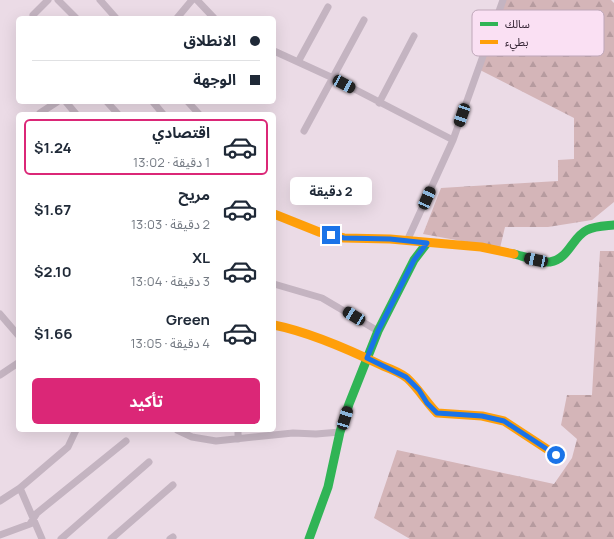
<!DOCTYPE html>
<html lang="ar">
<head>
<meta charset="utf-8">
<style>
  :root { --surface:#fff; --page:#f6f6f7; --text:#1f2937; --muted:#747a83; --line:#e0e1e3; --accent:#db2777 }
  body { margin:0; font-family:Manrope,"Noto Sans Arabic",sans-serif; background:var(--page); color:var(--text); direction:rtl; height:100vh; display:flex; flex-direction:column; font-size:15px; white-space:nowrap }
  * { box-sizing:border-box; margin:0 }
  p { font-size:13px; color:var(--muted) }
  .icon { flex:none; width:22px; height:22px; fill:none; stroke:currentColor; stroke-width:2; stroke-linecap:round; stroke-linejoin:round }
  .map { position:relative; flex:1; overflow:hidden; direction:ltr }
  .drawer { position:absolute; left:16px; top:112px; width:260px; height:320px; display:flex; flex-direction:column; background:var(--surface); border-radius:6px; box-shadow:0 4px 16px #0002; direction:rtl }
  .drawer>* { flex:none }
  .guide { position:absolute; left:16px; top:16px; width:260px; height:88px; border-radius:6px; box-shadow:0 4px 16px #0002; direction:rtl; display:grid; align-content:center; height:88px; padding:0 16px; background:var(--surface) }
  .end { position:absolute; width:18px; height:18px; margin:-9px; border:5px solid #1a73e8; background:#fff; box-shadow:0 0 0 2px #fff }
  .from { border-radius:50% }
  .bubble { position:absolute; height:28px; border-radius:6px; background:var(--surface); box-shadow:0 4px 16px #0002; font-size:13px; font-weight:700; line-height:28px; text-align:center; direction:rtl }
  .car { position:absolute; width:12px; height:24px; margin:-12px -6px; border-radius:5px; box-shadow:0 0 3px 1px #0007; background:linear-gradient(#222 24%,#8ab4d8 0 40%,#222 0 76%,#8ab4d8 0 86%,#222 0) }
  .guide b { display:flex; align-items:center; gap:14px; height:38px; font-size:15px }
  .guide b+b { border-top:1px solid var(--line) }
  .guide i { width:10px; height:10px; background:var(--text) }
  ul { padding:7px 0 0; list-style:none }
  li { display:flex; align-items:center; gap:12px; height:56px; margin:0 8px 6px; padding:0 8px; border:2px solid transparent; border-radius:6px }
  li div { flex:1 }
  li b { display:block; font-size:15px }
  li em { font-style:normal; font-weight:700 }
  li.current { border-color:var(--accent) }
  li>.icon { width:36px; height:36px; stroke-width:1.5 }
  .button { display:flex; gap:8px; margin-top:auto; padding:8px 16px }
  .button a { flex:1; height:46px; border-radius:6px; background:var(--accent); color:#fff; font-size:16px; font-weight:700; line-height:46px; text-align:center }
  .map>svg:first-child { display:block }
</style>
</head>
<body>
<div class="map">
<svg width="614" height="539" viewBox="0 0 614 539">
  <defs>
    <pattern id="forest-firs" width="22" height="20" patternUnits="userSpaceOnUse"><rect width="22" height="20" fill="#d4b5b8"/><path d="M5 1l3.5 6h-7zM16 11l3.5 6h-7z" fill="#b69b9f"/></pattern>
  </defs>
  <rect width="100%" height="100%" fill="#ebdbe6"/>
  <path fill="url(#forest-firs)" d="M 503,0 L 611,0 L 614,3 L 614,202 L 592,220 L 548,227 L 505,227 L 500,248 L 423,234 L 441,188 L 558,181 L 558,160 L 574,159 L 574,118 L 480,70 Z
    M 600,251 L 614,251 L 614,539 L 410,539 L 374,518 L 397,450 L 554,484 L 572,458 L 577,439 L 561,425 L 567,395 L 592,395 Z"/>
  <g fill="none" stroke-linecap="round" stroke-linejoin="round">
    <path stroke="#c4b4c1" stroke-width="7" d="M 58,0 L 76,18
      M 100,0 L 116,18
      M 197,0 L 214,18
      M 33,15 L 48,0
      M 177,18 L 192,0
      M 274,51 L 333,78 L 453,140
      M 298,62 L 328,7
      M 66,102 L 76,114
      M 107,102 L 118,114
      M 153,102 L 163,114
      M 188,102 L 199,114
      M 379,103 L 414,36
      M 40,113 L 57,102
      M 304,131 L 364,20
      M 407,241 L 453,140 L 503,0
      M 274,284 L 322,298 L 378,331
      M 0,314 L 18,335
      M 0,375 L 18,363
      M 177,430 L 192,437 L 216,441 L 293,433 L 316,434 L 340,432
      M 238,439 L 238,430
      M 20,488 L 42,539
      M 0,501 L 20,488 L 68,447 L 76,430
      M 0,535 L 30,524 L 37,513 L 126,441
      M 61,539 L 149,462
      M 111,539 L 173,485
      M 170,539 L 173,537"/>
    <path stroke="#30b455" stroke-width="9" d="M 514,254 C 522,256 543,263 550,262 C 569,259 572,237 587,230 C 595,226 605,226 614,225
      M 309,539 L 328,487 L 340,432 L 349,404 L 378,331 L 414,260 L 427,243"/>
    <path stroke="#ff9f0a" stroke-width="9" d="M 274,214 L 319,232 L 344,238 L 390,239 L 481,247 L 514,254
      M 274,325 C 309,332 350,350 383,366 C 391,369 401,373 407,378 C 419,389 426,402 437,413 L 482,416 L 504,421 L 556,455"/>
  </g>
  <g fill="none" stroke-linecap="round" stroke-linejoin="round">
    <path stroke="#1a73e8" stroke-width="5" d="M 331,235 L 344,238 L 390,239 L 427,243 L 414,260 L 378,331 L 367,358 L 406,377 L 419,390 L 427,403 L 437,413 L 482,416 L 504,421 L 556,455"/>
  </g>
  <rect x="472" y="10" width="132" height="46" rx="6" fill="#fae0f3" stroke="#bea7b9" stroke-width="1"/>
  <rect x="480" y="22" width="18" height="4" fill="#30b455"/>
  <rect x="480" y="40" width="18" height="4" fill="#ff9f0a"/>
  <g font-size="11" fill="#332333">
    <text x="505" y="28">سالك</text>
    <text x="505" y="46">بطيء</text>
  </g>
</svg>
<i class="end from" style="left:556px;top:455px"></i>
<i class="end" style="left:331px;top:235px"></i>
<div class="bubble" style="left:290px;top:177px;width:82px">2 دقيقة</div>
<i class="car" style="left:344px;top:84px;rotate:118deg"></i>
<i class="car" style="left:462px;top:115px;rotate:199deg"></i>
<i class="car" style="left:427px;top:198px;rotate:24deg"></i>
<i class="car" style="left:536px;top:260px;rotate:282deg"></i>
<i class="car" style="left:354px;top:316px;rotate:302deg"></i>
<i class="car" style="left:345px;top:418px;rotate:17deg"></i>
<div class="guide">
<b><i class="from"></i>الانطلاق</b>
<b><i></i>الوجهة</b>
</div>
<section class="drawer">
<ul>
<li class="current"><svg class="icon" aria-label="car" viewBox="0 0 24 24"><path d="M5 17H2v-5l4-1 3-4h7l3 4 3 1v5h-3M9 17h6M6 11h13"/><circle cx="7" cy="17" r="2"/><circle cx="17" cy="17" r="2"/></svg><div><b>اقتصادي</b><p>1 دقيقة · 13:02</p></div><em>$1.24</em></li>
<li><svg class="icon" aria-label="car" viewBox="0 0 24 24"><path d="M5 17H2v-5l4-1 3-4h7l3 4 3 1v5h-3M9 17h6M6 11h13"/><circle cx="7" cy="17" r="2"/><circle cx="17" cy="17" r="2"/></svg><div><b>مريح</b><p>2 دقيقة · 13:03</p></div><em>$1.67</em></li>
<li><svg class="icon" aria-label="car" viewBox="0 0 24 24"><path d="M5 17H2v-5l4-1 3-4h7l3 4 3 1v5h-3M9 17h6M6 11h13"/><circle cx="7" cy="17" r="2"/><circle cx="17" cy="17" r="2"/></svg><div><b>XL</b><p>3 دقيقة · 13:04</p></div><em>$2.10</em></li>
<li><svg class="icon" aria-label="car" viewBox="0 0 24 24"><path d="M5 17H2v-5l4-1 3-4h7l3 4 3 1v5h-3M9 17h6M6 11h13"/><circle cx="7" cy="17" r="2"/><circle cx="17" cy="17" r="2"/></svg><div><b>Green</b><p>4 دقيقة · 13:05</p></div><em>$1.66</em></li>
</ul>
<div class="button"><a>تأكيد</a></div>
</section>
</div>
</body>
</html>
